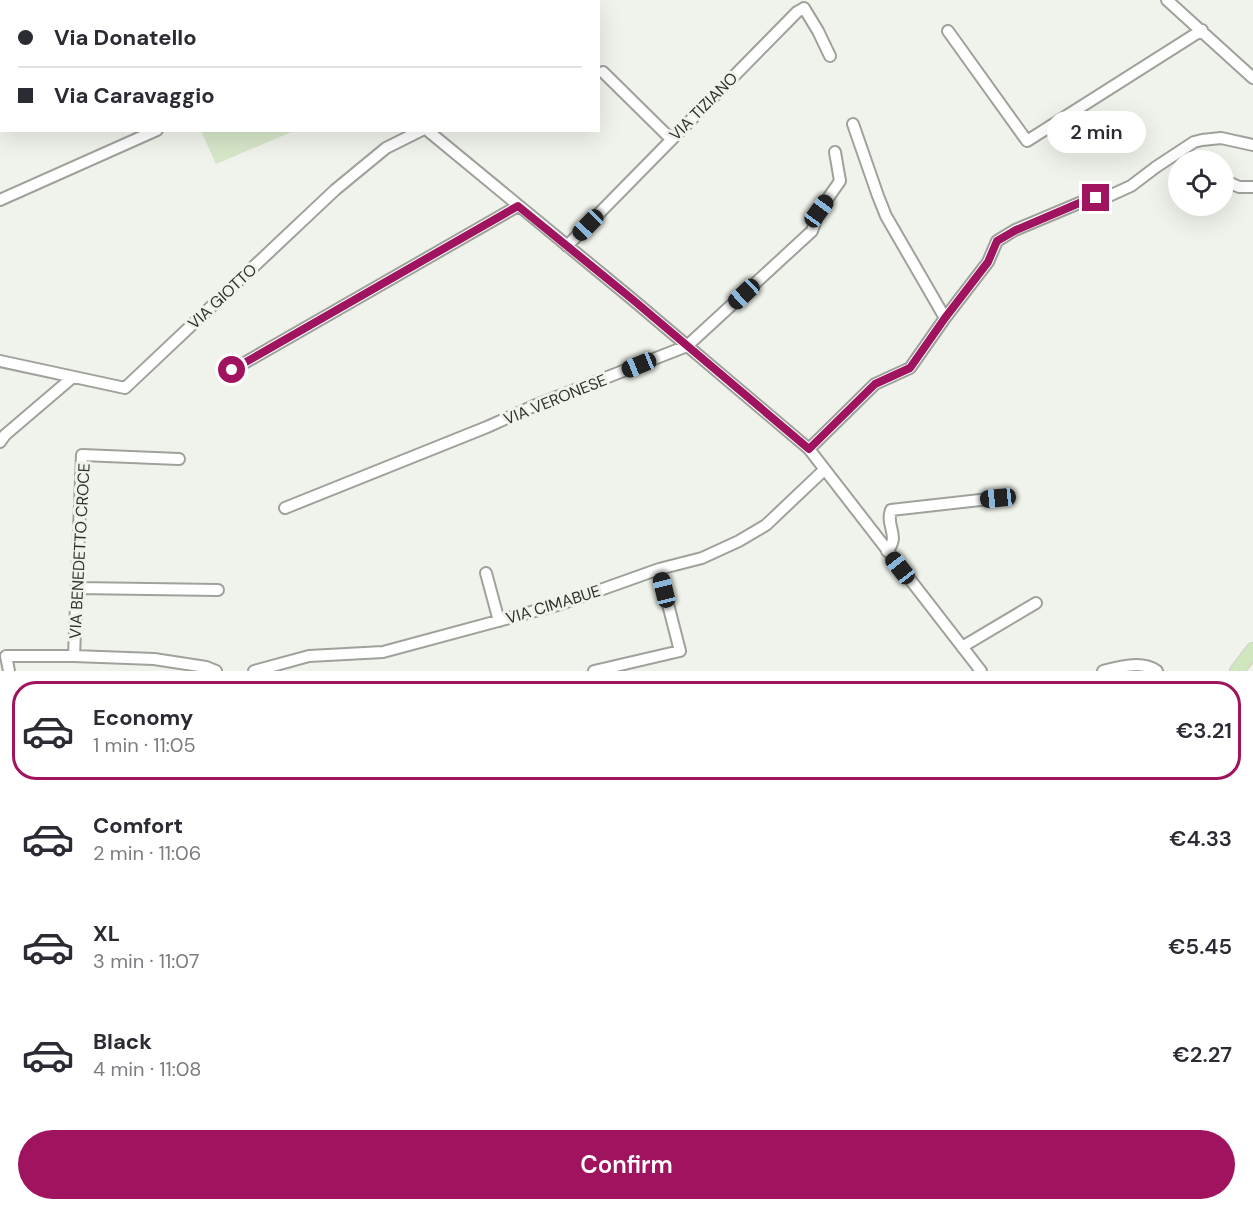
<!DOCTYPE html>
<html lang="en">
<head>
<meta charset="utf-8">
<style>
  :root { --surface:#fff; --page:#f2f2f3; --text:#2b2b33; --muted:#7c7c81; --line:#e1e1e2; --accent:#a0145f }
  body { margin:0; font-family:"DM Sans",sans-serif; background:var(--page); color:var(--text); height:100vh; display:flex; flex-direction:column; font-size:22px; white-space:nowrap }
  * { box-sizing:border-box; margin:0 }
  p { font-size:20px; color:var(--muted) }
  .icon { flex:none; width:33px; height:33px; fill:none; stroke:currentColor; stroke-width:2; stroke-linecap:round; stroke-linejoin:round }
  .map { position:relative; height:671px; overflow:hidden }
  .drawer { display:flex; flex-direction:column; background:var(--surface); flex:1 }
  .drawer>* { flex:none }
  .hud { position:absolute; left:0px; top:0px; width:600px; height:132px; box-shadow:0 6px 24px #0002; display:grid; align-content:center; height:132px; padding:0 18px; background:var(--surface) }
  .tools { position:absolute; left:1168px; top:150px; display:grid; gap:12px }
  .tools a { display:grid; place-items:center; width:66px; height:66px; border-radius:50%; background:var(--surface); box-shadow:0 6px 24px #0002; font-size:30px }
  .end { position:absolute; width:27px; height:27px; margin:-14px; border:8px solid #a0145f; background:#fff; box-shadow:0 0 0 3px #fff }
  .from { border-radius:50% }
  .bubble { position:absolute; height:42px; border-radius:21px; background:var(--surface); box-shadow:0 6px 24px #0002; font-size:20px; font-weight:600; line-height:42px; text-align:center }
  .car { position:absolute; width:18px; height:36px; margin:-18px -9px; border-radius:8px; box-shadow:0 0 4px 2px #0007; background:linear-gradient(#222 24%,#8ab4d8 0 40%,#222 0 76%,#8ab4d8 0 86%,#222 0) }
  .hud b { display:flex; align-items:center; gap:21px; height:57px; font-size:22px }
  .hud b+b { border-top:2px solid var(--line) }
  .hud i { width:15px; height:15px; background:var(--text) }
  ul { padding:10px 0 0; list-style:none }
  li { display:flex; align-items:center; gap:18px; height:99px; margin:0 12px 9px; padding:0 6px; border:3px solid transparent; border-radius:24px }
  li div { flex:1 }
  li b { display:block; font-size:22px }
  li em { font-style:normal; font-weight:600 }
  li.current { border-color:var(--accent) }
  li>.icon { width:54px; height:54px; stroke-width:1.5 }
  .action { display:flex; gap:12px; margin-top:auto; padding:12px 18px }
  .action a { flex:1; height:69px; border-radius:36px; background:var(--accent); color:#fff; font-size:24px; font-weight:600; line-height:69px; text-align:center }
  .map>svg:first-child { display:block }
</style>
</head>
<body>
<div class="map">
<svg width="1253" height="671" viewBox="0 0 1253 671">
  <rect width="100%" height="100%" fill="#eff3eb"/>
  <path fill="#d6e6c8" d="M 201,131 L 294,131 L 216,164 Z"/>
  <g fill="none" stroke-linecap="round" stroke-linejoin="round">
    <g stroke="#9ea29b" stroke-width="14">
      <path id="minor" d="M 293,0 L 294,2
        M 486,0 L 487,2
        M 1167,0 L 1253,78
        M 27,2 L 33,0
        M 189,2 L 192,0
        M 518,2 L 520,0
        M 0,9 L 2,8
        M 948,31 L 1027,141 L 1202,30
        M 603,72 L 671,139
        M 0,83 L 2,83
        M 853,124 L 878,196 L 886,216 L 945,318
        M 427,130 L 632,299 L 809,449 L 981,671
        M 1224,180 L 1239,187 L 1253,187
        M 0,200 L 157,130
        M 567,246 L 797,12 L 804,8 L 818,31 L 830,56
        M 0,361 L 125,388 L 335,190 L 386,148 L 422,130
        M 232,370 L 518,206
        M 0,442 L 5,435 L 73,377
        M 809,449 L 875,384 L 910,368 L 945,318 L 988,262 L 997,241 L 1015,230 L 1084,201 L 1109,196 L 1131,186 L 1156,167 L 1194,142 L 1202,140 L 1221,138 L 1253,145
        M 285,508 L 487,427 L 536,405 L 687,346 L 812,231 L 819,211 L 840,181 L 835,152
        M 887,551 C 901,536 885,526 891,510 L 998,498
        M 486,573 L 499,621
        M 78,588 L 218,590
        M 962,647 L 1036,603
        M 74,656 L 154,659 L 206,667 L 216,671
        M 9,671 L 6,656 L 74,656 L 82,455 L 179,459
        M 254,671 L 309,656 L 383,652 L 561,604 L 659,569 L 702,558 L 739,541 L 766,525 L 824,470
        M 594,671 L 680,651 L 659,569
        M 1103,671 C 1119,667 1142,660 1157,671"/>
    </g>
    <g stroke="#cdcecd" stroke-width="16">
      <path id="major" d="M 1237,671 L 1253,650"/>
    </g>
    <use href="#minor" stroke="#fff" stroke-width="10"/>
    <use href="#major" stroke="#d0e6bc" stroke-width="14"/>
  </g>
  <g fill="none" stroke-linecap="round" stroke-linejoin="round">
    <path stroke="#a0145f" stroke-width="8" d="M 232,370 L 518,206 L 632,299 L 809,449 L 875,384 L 910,368 L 945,318 L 988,262 L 997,241 L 1016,230 L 1084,201 L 1096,198"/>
  </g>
  <g text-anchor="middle" stroke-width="6" stroke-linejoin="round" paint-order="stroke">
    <g font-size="16" fill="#30312f" stroke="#eff3eb">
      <text transform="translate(703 106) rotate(-45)" y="6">VIA TIZIANO</text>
      <text transform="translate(222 296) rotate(-43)" y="6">VIA GIOTTO</text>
      <text transform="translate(555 399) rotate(-22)" y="6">VIA VERONESE</text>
      <text transform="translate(79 551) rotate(-87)" y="6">VIA BENEDETTO CROCE</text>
      <text transform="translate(553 604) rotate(-17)" y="6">VIA CIMABUE</text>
    </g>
  </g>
</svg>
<div class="tools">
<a><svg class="icon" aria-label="locate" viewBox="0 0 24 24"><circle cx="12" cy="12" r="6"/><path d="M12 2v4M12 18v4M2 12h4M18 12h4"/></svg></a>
</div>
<i class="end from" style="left:232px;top:370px"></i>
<i class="end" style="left:1096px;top:198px"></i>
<div class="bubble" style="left:1047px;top:111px;width:99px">2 min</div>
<i class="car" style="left:819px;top:211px;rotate:36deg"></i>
<i class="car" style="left:588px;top:225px;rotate:224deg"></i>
<i class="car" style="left:744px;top:294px;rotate:227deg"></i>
<i class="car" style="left:639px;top:365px;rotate:248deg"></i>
<i class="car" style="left:998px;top:498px;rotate:264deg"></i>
<i class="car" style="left:900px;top:568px;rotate:322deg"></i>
<i class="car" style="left:664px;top:590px;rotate:346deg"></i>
<div class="hud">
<b><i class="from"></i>Via Donatello</b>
<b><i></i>Via Caravaggio</b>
</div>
</div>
<section class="drawer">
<ul>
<li class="current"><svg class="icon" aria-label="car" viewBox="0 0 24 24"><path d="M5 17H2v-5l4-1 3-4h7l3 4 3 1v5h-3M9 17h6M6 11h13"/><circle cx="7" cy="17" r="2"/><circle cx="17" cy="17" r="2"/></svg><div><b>Economy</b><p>1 min · 11:05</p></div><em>€3.21</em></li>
<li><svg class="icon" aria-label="car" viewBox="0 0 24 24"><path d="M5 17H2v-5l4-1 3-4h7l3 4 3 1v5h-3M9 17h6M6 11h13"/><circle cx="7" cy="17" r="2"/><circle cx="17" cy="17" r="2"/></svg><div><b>Comfort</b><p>2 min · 11:06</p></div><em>€4.33</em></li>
<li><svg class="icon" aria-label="car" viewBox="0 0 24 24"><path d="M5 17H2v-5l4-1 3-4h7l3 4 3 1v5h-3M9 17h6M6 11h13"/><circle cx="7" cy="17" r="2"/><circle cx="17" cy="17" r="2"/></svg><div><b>XL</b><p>3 min · 11:07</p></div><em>€5.45</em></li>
<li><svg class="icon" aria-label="car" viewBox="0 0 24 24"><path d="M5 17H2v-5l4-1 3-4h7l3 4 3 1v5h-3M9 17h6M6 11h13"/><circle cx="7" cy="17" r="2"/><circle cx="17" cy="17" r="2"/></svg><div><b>Black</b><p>4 min · 11:08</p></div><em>€2.27</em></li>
</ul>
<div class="action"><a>Confirm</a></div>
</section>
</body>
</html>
